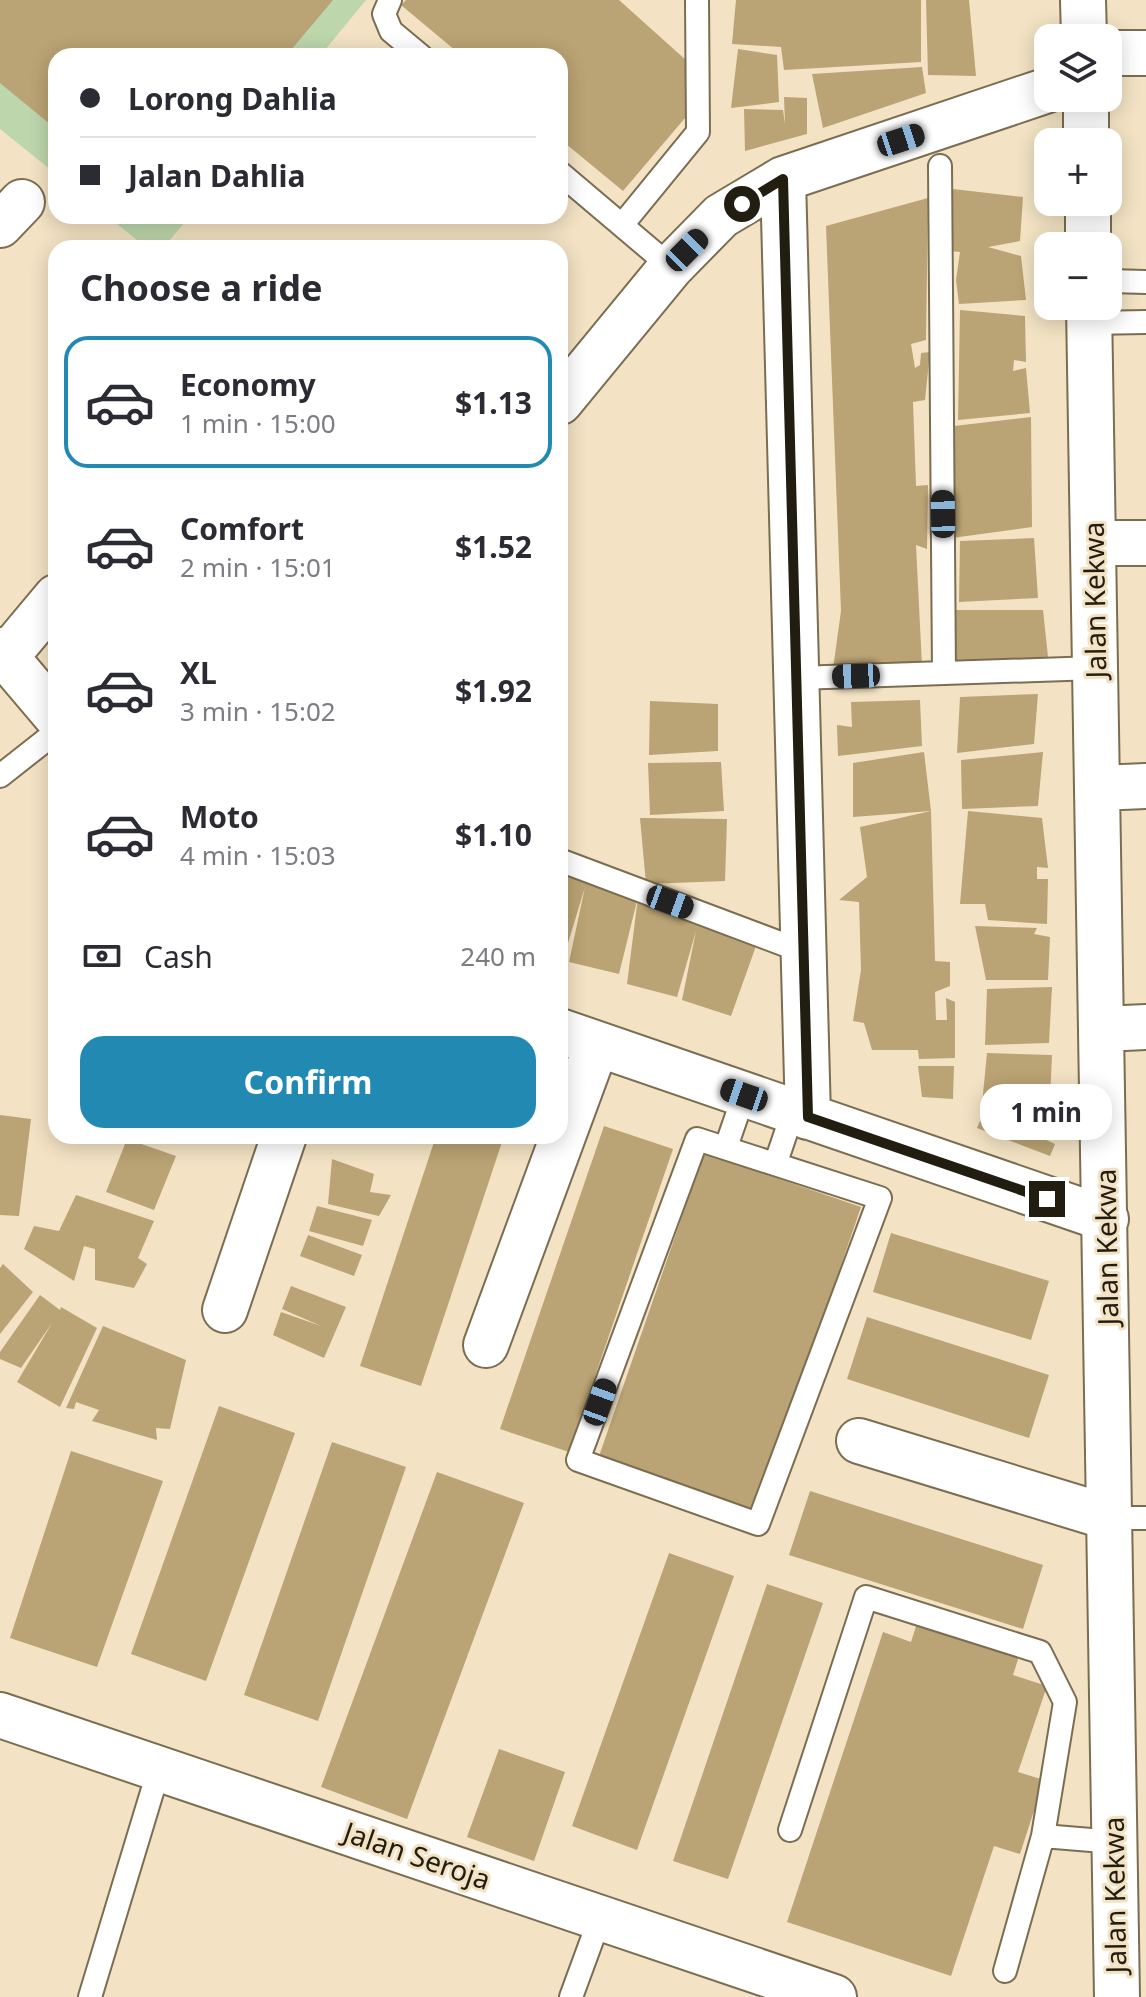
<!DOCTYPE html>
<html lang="en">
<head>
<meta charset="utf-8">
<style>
  :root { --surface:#fff; --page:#f7f7f7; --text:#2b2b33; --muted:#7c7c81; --line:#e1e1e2; --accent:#228ab2 }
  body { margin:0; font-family:"Noto Sans",sans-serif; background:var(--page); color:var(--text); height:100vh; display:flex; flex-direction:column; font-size:30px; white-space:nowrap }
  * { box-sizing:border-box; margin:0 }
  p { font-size:26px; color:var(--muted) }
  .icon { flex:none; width:44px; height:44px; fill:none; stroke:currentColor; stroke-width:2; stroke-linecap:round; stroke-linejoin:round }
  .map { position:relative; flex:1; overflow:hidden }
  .side { position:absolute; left:48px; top:240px; width:520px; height:904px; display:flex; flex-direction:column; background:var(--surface); border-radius:24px; box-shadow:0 4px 20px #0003 }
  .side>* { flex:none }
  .banner { position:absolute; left:48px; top:48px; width:520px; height:176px; border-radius:24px; box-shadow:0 4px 20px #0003; display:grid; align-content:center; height:176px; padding:0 32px; background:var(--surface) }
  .tools { position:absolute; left:1034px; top:24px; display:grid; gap:16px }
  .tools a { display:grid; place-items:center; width:88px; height:88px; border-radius:16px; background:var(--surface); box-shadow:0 4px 20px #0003; font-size:40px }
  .end { position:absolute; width:36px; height:36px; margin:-18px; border:10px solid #221d11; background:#fff; box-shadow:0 0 0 4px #fff }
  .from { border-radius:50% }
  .bubble { position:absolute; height:56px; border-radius:24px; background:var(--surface); box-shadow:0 4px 20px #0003; font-size:26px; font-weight:700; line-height:56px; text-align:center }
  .car { position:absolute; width:24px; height:48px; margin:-24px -12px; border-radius:10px; box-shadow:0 0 6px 2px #0007; background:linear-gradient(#222 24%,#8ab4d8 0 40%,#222 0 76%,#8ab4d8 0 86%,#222 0) }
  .banner b { display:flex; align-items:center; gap:28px; height:76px; font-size:30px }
  .banner b+b { border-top:2px solid var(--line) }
  .banner i { width:20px; height:20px; background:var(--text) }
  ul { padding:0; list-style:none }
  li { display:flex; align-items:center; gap:24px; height:132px; margin:0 16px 12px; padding:0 16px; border:4px solid transparent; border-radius:24px }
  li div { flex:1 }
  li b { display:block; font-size:30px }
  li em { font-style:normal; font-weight:700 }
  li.on { border-color:var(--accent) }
  li>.icon { width:72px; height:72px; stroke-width:1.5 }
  h2 { padding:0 32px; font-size:36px; line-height:96px }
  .pay { display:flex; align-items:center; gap:20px; height:88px; padding:0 32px; font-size:30px }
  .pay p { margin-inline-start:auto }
  .button { display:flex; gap:16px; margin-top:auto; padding:16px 32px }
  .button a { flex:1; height:92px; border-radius:24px; background:var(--accent); color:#fff; font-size:32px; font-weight:700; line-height:92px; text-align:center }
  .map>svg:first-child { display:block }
</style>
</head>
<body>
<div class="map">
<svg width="1146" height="1997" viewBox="0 0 1146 1997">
  <rect width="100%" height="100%" fill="#f3e3c4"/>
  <path fill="#bdd6ac" d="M 0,0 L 366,0 L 320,56 L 56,56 L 56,174 L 0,129 Z
    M 107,216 L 190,216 L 163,248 L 147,248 Z"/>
  <path fill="#baa374" d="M 0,0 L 333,0 L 286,56 L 56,56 L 56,129 L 0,83 Z
    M 406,0 L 619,0 L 687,61 L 685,118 L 623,191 L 560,139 L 560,56 L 462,56 L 401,5 Z
    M 736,0 L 921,0 L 921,62 L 784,70 L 781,47 L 732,44 Z
    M 926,0 L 969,0 L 976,76 L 928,75 Z
    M 738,49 L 777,55 L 779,102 L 731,108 Z
    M 922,67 L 926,93 L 823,128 L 812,74 Z
    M 784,97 L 807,98 L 807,134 L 745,151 L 744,109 L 783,110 L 785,124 Z
    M 944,188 L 1023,197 L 1020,241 L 988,247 L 1021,256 L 1026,300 L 959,304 L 956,280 L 960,252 L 949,251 Z
    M 928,198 L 926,340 L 911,344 L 915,368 L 920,365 L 921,353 L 930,352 L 925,400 L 913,402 L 916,486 L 928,485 L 927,549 L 916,545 L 922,666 L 833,669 L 841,611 L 826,226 Z
    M 960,310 L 1025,316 L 1026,362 L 1014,360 L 1013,371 L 1026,368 L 1030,413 L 958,420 Z
    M 1031,417 L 1032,527 L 952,538 L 946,427 Z
    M 1034,538 L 1038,598 L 959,602 L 960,541 Z
    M 954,610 L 1043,610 L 1049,666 L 956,666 Z
    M 1038,694 L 1034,744 L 957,753 L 960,697 Z
    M 920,700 L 922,746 L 838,756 L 837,725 L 852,727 L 851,702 Z
    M 650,701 L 718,704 L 718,751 L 649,755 Z
    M 924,752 L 931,811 L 935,961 L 950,962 L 950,986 L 935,992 L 936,1020 L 947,1020 L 946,998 L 955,1002 L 955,1058 L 919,1059 L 918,1050 L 872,1050 L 864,1023 L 853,1021 L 861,970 L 859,902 L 839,900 L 867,877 L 860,827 L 931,811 L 853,817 L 853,763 Z
    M 1043,752 L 1038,806 L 962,809 L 961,760 Z
    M 721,762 L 724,811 L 650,815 L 648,763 Z
    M 968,811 L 1042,818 L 1048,868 L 1037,867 L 1037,879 L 1048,879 L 1047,924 L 988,920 L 985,904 L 960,904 Z
    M 640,818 L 727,819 L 725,881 L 646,884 Z
    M 560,874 L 638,897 L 619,974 L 569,962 L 585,887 L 565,953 L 560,952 Z
    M 638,897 L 756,946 L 731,1016 L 682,1000 L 696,931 L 677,997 L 627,984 Z
    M 975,926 L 1037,928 L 1034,934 L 1050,937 L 1048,980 L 986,980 Z
    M 1052,987 L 1049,1043 L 985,1045 L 987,989 Z
    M 987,1053 L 1052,1055 L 1050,1100 L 1059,1099 L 1056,1140 L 982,1104 Z
    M 918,1066 L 954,1066 L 953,1099 L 922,1097 Z
    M 984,1111 L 1055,1144 L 1050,1156 L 977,1128 Z
    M 0,1115 L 31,1119 L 19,1216 L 0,1215 Z
    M 604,1126 L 673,1149 L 569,1452 L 500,1429 Z
    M 436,1136 L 504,1136 L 421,1386 L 360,1366 Z
    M 127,1139 L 176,1156 L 154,1210 L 106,1192 Z
    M 704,1153 L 861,1207 L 756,1513 L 598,1459 Z
    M 332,1159 L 374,1174 L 370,1192 L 391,1195 L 379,1216 L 328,1204 Z
    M 76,1195 L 154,1221 L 138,1258 L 147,1264 L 134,1288 L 95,1280 L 95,1249 L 84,1246 L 74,1281 L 24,1249 L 34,1226 L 59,1231 Z
    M 317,1206 L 372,1220 L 363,1246 L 309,1231 Z
    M 891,1233 L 1049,1281 L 1031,1340 L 873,1292 Z
    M 308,1235 L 362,1255 L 354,1276 L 300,1256 Z
    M 3,1264 L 33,1292 L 0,1334 L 0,1268 Z
    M 291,1286 L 346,1307 L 324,1358 L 273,1335 L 281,1312 L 321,1326 L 282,1309 Z
    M 40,1295 L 60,1310 L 61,1307 L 97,1328 L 60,1407 L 17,1382 L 52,1323 L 21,1368 L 0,1359 L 0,1352 Z
    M 867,1317 L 1049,1375 L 1029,1438 L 847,1379 Z
    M 103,1326 L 186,1360 L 170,1429 L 156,1428 L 157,1440 L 92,1421 L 99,1410 L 76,1402 L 74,1409 L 66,1408 Z
    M 219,1406 L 295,1433 L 206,1681 L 131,1654 Z
    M 332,1442 L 406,1467 L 318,1721 L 244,1695 Z
    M 71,1451 L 163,1481 L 97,1667 L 10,1638 Z
    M 437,1472 L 524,1503 L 407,1819 L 321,1787 Z
    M 810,1491 L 1043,1565 L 1023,1629 L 789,1555 Z
    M 669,1553 L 734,1576 L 637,1850 L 572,1826 Z
    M 767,1584 L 823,1603 L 728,1879 L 673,1861 Z
    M 920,1614 L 1022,1647 L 1013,1675 L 1047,1686 L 1018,1772 L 1044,1780 L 1020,1854 L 994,1846 L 951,1976 L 787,1922 L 883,1632 L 911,1642 Z
    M 499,1749 L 565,1772 L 534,1861 L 467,1837 Z"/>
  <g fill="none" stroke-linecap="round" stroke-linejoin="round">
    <g stroke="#7b6d51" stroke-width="26">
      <path id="lane" d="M 390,0 L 384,14 L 391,31 L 421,56
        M 940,166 L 944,672
        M 560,173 L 671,267
        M 622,225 L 698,132 L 697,0
        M 1108,281 L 1146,282
        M 1090,323 L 1146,322
        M 797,678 L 1096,668
        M 0,776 L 56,732
        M 562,861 L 804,952
        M 697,1139 L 880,1198 L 758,1524 L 578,1460 Z
        M 726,1147 L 744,1095
        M 776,1162 L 793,1112
        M 1111,1518 L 1146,1518
        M 790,1830 L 866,1597 L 1040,1652 L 1065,1702 L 1043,1836 L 1005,1971
        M 1043,1836 L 1115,1842
        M 90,1997 L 159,1769
        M 571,1997 L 600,1918"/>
    </g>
    <g stroke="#7b6d51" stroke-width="48">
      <path id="street" d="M 1083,0 L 1084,38
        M 1108,53 L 1146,53
        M 1086,98 L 1086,142
        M 783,179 L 808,1117
        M 1088,202 L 1088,246
        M 0,225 L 22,202
        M 1089,306 L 1117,1997
        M 560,402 L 671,267 L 721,216 L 783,179 L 1048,90
        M 1094,543 L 1146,543
        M 0,650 L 56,716
        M 6,657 L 56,597
        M 1099,788 L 1146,786
        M 1103,1029 L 1146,1027
        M 560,1031 L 1106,1219
        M 225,1310 L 284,1136
        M 486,1345 L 597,1044
        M 859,1441 L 1111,1518
        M 0,1715 L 834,1997"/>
    </g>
    <use href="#lane" stroke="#fff" stroke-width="22"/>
    <use href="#street" stroke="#fff" stroke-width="44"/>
  </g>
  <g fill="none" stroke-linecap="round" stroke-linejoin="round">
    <path stroke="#221d11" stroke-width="10" d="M 742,204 L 783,179 L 808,1117 L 1047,1199"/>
  </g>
  <g text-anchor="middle" stroke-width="6" stroke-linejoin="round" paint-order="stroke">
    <g font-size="28" fill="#221d11" stroke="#f3e3c4">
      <text transform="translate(1095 600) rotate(-91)" y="10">Jalan Kekwa</text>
      <text transform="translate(1107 1247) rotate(-91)" y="10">Jalan Kekwa</text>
      <text transform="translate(417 1856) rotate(19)" y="10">Jalan Seroja</text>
      <text transform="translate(1115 1895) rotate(-91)" y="10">Jalan Kekwa</text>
    </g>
  </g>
</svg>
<div class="tools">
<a><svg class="icon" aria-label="layers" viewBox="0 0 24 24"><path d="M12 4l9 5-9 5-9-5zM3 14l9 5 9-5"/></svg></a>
<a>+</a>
<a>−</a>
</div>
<i class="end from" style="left:742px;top:204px"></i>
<i class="end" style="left:1047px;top:1199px"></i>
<div class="bubble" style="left:980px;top:1084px;width:132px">1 min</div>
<i class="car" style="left:901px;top:140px;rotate:72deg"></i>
<i class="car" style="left:687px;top:250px;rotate:45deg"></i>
<i class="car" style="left:943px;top:514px;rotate:359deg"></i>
<i class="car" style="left:856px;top:676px;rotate:268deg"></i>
<i class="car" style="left:670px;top:902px;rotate:110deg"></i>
<i class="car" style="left:744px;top:1095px;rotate:289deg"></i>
<i class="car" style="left:600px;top:1402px;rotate:20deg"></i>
<div class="banner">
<b><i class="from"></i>Lorong Dahlia</b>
<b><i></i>Jalan Dahlia</b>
</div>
<section class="side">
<h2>Choose a ride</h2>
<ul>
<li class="on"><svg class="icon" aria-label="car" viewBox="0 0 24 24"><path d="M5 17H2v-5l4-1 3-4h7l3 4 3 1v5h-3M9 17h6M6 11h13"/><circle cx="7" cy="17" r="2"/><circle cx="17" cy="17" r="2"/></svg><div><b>Economy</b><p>1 min · 15:00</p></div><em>$1.13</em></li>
<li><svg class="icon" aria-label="car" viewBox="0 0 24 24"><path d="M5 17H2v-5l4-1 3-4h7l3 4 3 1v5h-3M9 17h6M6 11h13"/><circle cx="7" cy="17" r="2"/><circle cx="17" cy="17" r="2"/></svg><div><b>Comfort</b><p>2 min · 15:01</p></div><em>$1.52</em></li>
<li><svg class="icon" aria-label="car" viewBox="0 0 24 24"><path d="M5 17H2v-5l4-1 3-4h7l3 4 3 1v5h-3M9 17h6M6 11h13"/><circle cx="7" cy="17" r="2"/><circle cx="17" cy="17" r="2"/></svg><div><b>XL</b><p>3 min · 15:02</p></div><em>$1.92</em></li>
<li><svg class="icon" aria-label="car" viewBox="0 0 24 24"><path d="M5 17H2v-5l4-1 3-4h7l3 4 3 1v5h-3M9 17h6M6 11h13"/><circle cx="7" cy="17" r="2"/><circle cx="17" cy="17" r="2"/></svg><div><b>Moto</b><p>4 min · 15:03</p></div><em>$1.10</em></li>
</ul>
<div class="pay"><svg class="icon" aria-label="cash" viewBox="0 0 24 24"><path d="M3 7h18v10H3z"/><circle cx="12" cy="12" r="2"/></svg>Cash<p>240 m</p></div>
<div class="button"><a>Confirm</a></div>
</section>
</div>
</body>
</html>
